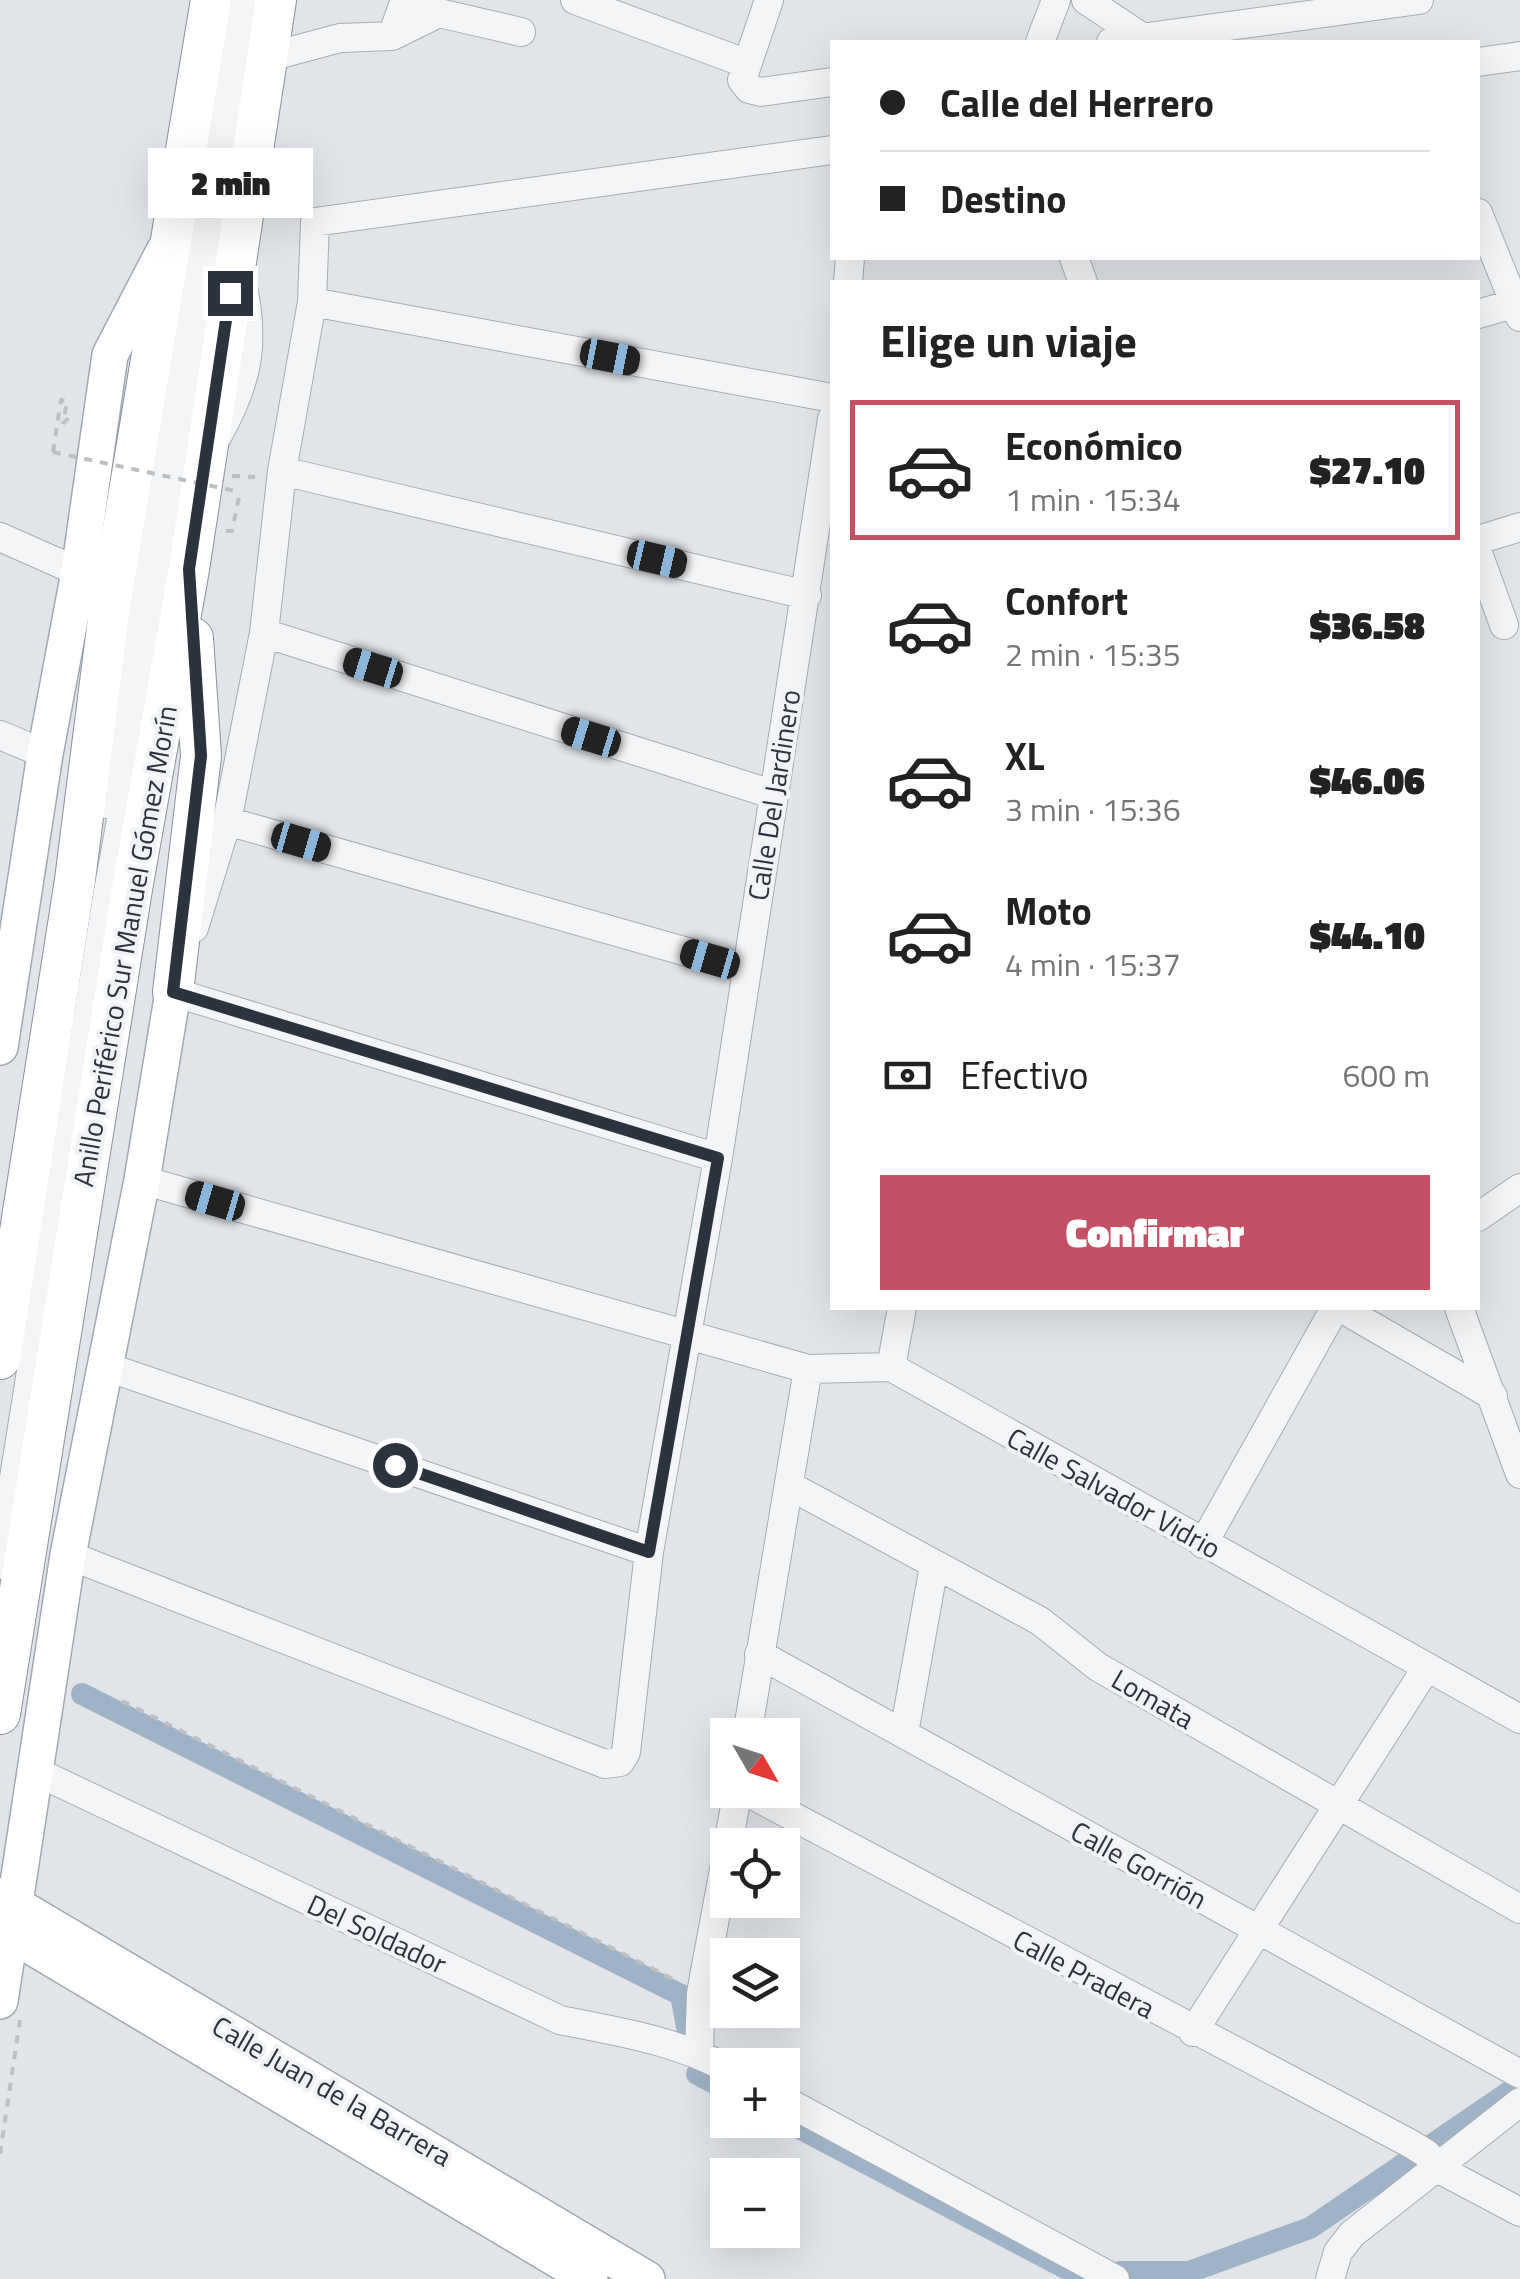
<!DOCTYPE html>
<html lang="es">
<head>
<meta charset="utf-8">
<style>
  :root { --surface:#fff; --page:#f2f2f2; --text:#222; --muted:#767676; --line:#e0e0e0; --accent:#c45065 }
  body { margin:0; font-family:"Titillium Web",sans-serif; background:var(--page); color:var(--text); height:100vh; display:flex; flex-direction:column; font-size:38px; white-space:nowrap }
  * { box-sizing:border-box; margin:0 }
  p { font-size:32px; color:var(--muted) }
  .icon { flex:none; width:55px; height:55px; fill:none; stroke:currentColor; stroke-width:2; stroke-linecap:round; stroke-linejoin:round }
  .map { position:relative; flex:1; overflow:hidden }
  .details { position:absolute; left:830px; top:280px; width:650px; height:1030px; display:flex; flex-direction:column; background:var(--surface); border-radius:0px; box-shadow:0 10px 40px #0002 }
  .details>* { flex:none }
  .top-card { position:absolute; left:830px; top:40px; width:650px; height:220px; border-radius:0px; box-shadow:0 10px 40px #0002; display:grid; align-content:center; height:220px; padding:0 50px; background:var(--surface) }
  .needle { width:65px; rotate:129deg }
  .tools { position:absolute; left:710px; top:1718px; display:grid; gap:20px }
  .tools a { display:grid; place-items:center; width:90px; height:90px; border-radius:0px; background:var(--surface); box-shadow:0 10px 40px #0002; font-size:50px }
  .end { position:absolute; width:45px; height:45px; margin:-22px; border:12px solid #2b333f; background:#fff; box-shadow:0 0 0 5px #fff }
  .from { border-radius:50% }
  .bubble { position:absolute; height:70px; border-radius:0px; background:var(--surface); box-shadow:0 10px 40px #0002; font-size:32px; font-weight:800; line-height:70px; text-align:center }
  .car { position:absolute; width:30px; height:60px; margin:-30px -15px; border-radius:12px; box-shadow:0 0 8px 2px #0007; background:linear-gradient(#222 24%,#8ab4d8 0 40%,#222 0 76%,#8ab4d8 0 86%,#222 0) }
  .top-card b { display:flex; align-items:center; gap:35px; height:95px; font-size:38px }
  .top-card b+b { border-top:2px solid var(--line) }
  .top-card i { width:25px; height:25px; background:var(--text) }
  ul { padding:0; list-style:none }
  li { display:flex; align-items:center; gap:30px; height:140px; margin:0 20px 15px; padding:0 30px; border:5px solid transparent; border-radius:0px }
  li div { flex:1 }
  li b { display:block; font-size:38px }
  li em { font-style:normal; font-weight:800 }
  li.active { border-color:var(--accent) }
  li>.icon { width:90px; height:90px; stroke-width:1.5 }
  h2 { padding:0 50px; font-size:45px; line-height:120px }
  .pay { display:flex; align-items:center; gap:25px; height:110px; padding:0 50px; font-size:38px }
  .pay p { margin-inline-start:auto }
  .cta { display:flex; gap:20px; margin-top:auto; padding:20px 50px }
  .cta a { flex:1; height:115px; border-radius:0px; background:var(--accent); color:#fff; font-size:40px; font-weight:800; line-height:115px; text-align:center }
  .map>svg:first-child { display:block }
</style>
</head>
<body>
<div class="map">
<svg width="1520" height="2279" viewBox="0 0 1520 2279">
  <rect width="100%" height="100%" fill="#e1e4e9"/>
  <g fill="none" stroke-linecap="round" stroke-linejoin="round">
    <path stroke="#9fb3c6" stroke-width="22" d="M 82,1694 L 681,1995 L 688,2032
      M 697,2074 L 728,2090
      M 782,2119 L 1073,2272 L 1083,2272
      M 1120,2272 L 1189,2272 L 1310,2228 L 1509,2092"/>
    <g stroke="#a7abb3" stroke-width="30">
      <path id="minor" d="M 575,0 L 745,63
        M 769,0 L 742,80 L 749,89 L 761,92 L 832,82
        M 1086,0 L 1143,38
        M 427,1 L 439,13 L 521,32
        M 392,36 L 405,0
        M 1040,42 L 1056,0
        M 1111,42 L 1419,0
        M 269,57 L 340,38 L 392,36 L 439,13
        M 1478,62 L 1520,56
        M 1478,213 L 1520,317
        M 1074,258 L 1083,282
        M 848,282 L 850,258
        M 312,302 L 832,398
        M 1478,314 L 1520,302
        M 217,437 C 249,380 256,342 241,278
        M 282,471 L 807,595
        M 0,537 L 79,572
        M 1478,540 L 1520,527
        M 1478,553 L 1504,625
        M 264,633 L 772,794
        M 0,735 L 45,754
        M 106,804 L 130,625 L 233,0
        M 227,821 L 747,969
        M 194,928 L 227,821 L 264,633 L 282,471 L 312,302 L 315,222 L 832,150
        M 179,974 L 173,992 L 718,1158
        M 142,1180 L 808,1369 L 891,1367 L 1520,1719
        M 1478,1217 L 1520,1188
        M 1341,1308 L 1493,1396
        M 1459,1308 L 1520,1474
        M 104,1366 L 649,1552
        M 891,1367 L 902,1308
        M 790,1486 L 1040,1621 L 1098,1667 L 1520,1909
        M 1203,1544 L 1335,1308
        M 68,1555 L 605,1764 L 620,1762 L 626,1752 L 649,1552 L 718,1158 L 832,419
        M 0,1565 L 108,891 L 163,591 L 252,0
        M 759,1654 L 1520,2074
        M 904,1733 L 934,1566
        M 747,1735 L 808,1369
        M 35,1771 L 560,2020 C 619,2032 675,2040 728,2069
        M 743,1790 L 1411,2144 L 1427,2154 L 1435,2167 L 1520,2212
        M 728,1845 L 738,1790
        M 1193,2032 L 1427,1667
        M 699,2053 L 701,1993 L 728,1848
        M 782,2099 L 1115,2279
        M 1330,2279 L 1338,2252 L 1352,2234 L 1520,2102"/>
    </g>
    <g stroke="#a1a9b3" stroke-width="38">
      <path id="major" d="M 0,1047 L 45,754 L 79,572 L 110,355 L 164,251
        M 1,1896 L 647,2279
        M 0,1928 L 590,2279
        M 0,2001 L 68,1555 L 142,1180 L 173,992"/>
    </g>
    <g stroke="#8a929e" stroke-width="42">
      <path id="highway" d="M 173,992 L 201,756 L 193,638
        M 0,1359 L 75,880 L 109,612 L 211,0
        M 0,1714 L 132,889 L 189,569 L 276,0"/>
    </g>
    <path stroke="#bcbfc3" stroke-width="4" stroke-dasharray="8 8" stroke-linecap="butt" d="M 63,424 L 71,415
      M 53,452 L 61,400 L 67,401 L 63,424
      M 232,476 L 255,477
      M 226,531 L 232,531 L 240,492
      M 122,1701 L 679,1982
      M 0,2154 L 20,2020"/>
    <use href="#minor" stroke="#f4f5f7" stroke-width="28"/>
    <use href="#major" stroke="#fff" stroke-width="35"/>
    <use href="#highway" stroke="#fff" stroke-width="40"/>
    <path stroke="#bcbfc3" stroke-width="4" stroke-dasharray="8 8" stroke-linecap="butt" d="M 53,452 L 240,492"/>
  </g>
  <g fill="none" stroke-linecap="round" stroke-linejoin="round">
    <path stroke="#2b333f" stroke-width="12" d="M 230,293 L 189,569 L 201,756 L 173,992 L 718,1158 L 649,1552 L 395,1465"/>
  </g>
  <g text-anchor="middle" stroke-width="8" stroke-linejoin="round" paint-order="stroke">
    <g font-size="28" fill="#2b333f" stroke="#f1f3f6">
      <text transform="translate(774 795) rotate(-81)" y="10">Calle Del Jardinero</text>
      <text transform="translate(125 946) rotate(-80)" y="10">Anillo Periférico Sur Manuel Gómez Morín</text>
      <text transform="translate(1114 1493) rotate(29)" y="10">Calle Salvador Vidrio</text>
      <text transform="translate(1153 1699) rotate(30)" y="10">Lomata</text>
      <text transform="translate(1139 1865) rotate(29)" y="10">Calle Gorrión</text>
      <text transform="translate(377 1934) rotate(25)" y="10">Del Soldador</text>
      <text transform="translate(1084 1974) rotate(28)" y="10">Calle Pradera</text>
      <text transform="translate(332 2091) rotate(30)" y="10">Calle Juan de la Barrera</text>
    </g>
  </g>
</svg>
<div class="tools">
<a><svg class="needle" viewBox="-14 -14 28 28"><path d="M0-13l5 13h-10z" fill="#e53935"/><path d="M0 13l5-13h-10z" fill="#767676"/></svg></a>
<a><svg class="icon" aria-label="locate" viewBox="0 0 24 24"><circle cx="12" cy="12" r="6"/><path d="M12 2v4M12 18v4M2 12h4M18 12h4"/></svg></a>
<a><svg class="icon" aria-label="layers" viewBox="0 0 24 24"><path d="M12 4l9 5-9 5-9-5zM3 14l9 5 9-5"/></svg></a>
<a>+</a>
<a>−</a>
</div>
<i class="end from" style="left:395px;top:1465px"></i>
<i class="end" style="left:230px;top:293px"></i>
<div class="bubble" style="left:148px;top:148px;width:165px">2 min</div>
<i class="car" style="left:610px;top:357px;rotate:101deg"></i>
<i class="car" style="left:657px;top:559px;rotate:103deg"></i>
<i class="car" style="left:373px;top:668px;rotate:287deg"></i>
<i class="car" style="left:591px;top:737px;rotate:287deg"></i>
<i class="car" style="left:301px;top:842px;rotate:106deg"></i>
<i class="car" style="left:710px;top:959px;rotate:286deg"></i>
<i class="car" style="left:215px;top:1201px;rotate:286deg"></i>
<div class="top-card">
<b><i class="from"></i>Calle del Herrero</b>
<b><i></i>Destino</b>
</div>
<section class="details">
<h2>Elige un viaje</h2>
<ul>
<li class="active"><svg class="icon" aria-label="car" viewBox="0 0 24 24"><path d="M5 17H2v-5l4-1 3-4h7l3 4 3 1v5h-3M9 17h6M6 11h13"/><circle cx="7" cy="17" r="2"/><circle cx="17" cy="17" r="2"/></svg><div><b>Económico</b><p>1 min · 15:34</p></div><em>$27.10</em></li>
<li><svg class="icon" aria-label="car" viewBox="0 0 24 24"><path d="M5 17H2v-5l4-1 3-4h7l3 4 3 1v5h-3M9 17h6M6 11h13"/><circle cx="7" cy="17" r="2"/><circle cx="17" cy="17" r="2"/></svg><div><b>Confort</b><p>2 min · 15:35</p></div><em>$36.58</em></li>
<li><svg class="icon" aria-label="car" viewBox="0 0 24 24"><path d="M5 17H2v-5l4-1 3-4h7l3 4 3 1v5h-3M9 17h6M6 11h13"/><circle cx="7" cy="17" r="2"/><circle cx="17" cy="17" r="2"/></svg><div><b>XL</b><p>3 min · 15:36</p></div><em>$46.06</em></li>
<li><svg class="icon" aria-label="car" viewBox="0 0 24 24"><path d="M5 17H2v-5l4-1 3-4h7l3 4 3 1v5h-3M9 17h6M6 11h13"/><circle cx="7" cy="17" r="2"/><circle cx="17" cy="17" r="2"/></svg><div><b>Moto</b><p>4 min · 15:37</p></div><em>$44.10</em></li>
</ul>
<div class="pay"><svg class="icon" aria-label="cash" viewBox="0 0 24 24"><path d="M3 7h18v10H3z"/><circle cx="12" cy="12" r="2"/></svg>Efectivo<p>600 m</p></div>
<div class="cta"><a>Confirmar</a></div>
</section>
</div>
</body>
</html>
